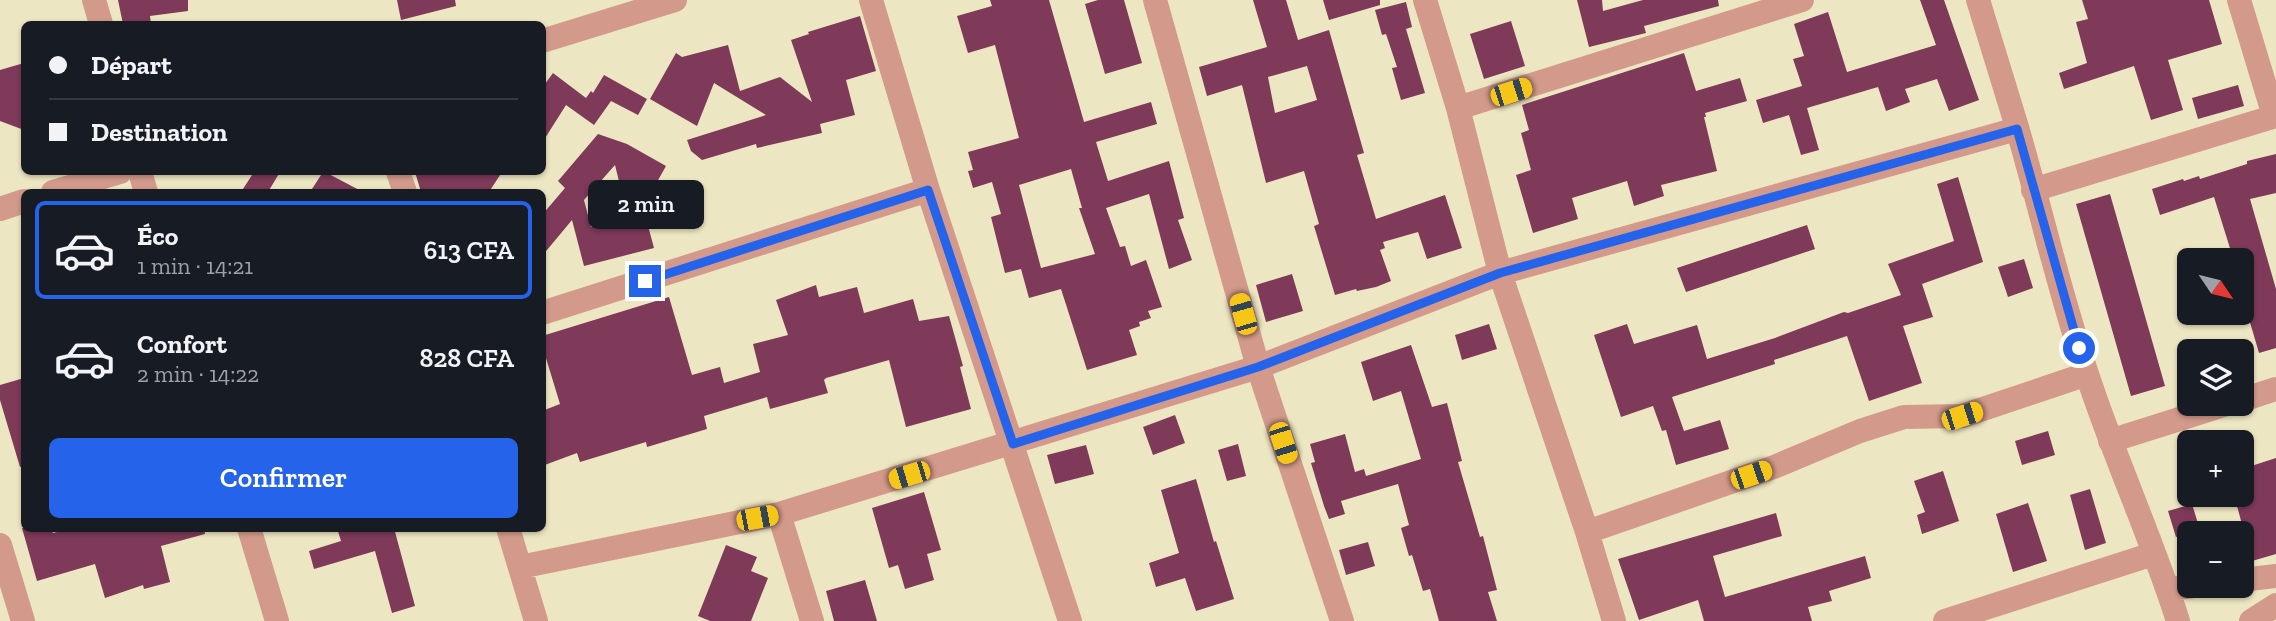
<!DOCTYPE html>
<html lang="fr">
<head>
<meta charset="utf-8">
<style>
  :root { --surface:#171b24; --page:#20242c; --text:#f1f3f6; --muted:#9ea1a6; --line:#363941; --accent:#2563eb }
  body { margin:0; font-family:"Zilla Slab",serif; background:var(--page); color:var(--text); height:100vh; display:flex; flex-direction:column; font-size:26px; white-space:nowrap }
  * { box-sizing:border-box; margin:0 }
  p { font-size:23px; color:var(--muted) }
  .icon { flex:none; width:38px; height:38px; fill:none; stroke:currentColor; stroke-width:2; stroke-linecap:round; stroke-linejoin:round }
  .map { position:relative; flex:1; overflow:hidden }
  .details { position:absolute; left:21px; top:189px; width:525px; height:343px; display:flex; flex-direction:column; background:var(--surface); border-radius:10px; box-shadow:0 2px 5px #0004 }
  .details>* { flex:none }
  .banner { position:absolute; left:21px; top:21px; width:525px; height:154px; border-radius:10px; box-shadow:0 2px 5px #0004; display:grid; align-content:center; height:154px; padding:0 28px; background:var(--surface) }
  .needle { width:46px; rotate:125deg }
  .tools { position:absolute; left:2177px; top:248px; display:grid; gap:14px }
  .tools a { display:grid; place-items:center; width:77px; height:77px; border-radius:10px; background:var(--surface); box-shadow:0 2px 5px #0004; font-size:35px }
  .end { position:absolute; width:32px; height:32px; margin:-16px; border:9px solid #2563eb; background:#fff; box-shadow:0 0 0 4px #fff }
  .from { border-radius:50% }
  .bubble { position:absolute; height:49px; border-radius:10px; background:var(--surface); box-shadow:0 2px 5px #0004; font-size:23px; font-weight:600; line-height:49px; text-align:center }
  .car { position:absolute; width:21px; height:42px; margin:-21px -10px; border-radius:9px; box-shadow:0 0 5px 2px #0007; background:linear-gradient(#f5c518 24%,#345 0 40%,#f5c518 0 76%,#345 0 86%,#f5c518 0) }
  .banner b { display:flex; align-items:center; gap:24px; height:66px; font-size:26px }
  .banner b+b { border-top:2px solid var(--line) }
  .banner i { width:18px; height:18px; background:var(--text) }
  ul { padding:12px 0 0; list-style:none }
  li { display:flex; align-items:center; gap:21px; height:98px; margin:0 14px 10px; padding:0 14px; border:4px solid transparent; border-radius:10px }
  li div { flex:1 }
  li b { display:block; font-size:26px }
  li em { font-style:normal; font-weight:600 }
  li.current { border-color:var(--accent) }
  li>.icon { width:63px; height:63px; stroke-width:1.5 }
  .button { display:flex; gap:14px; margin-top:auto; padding:14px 28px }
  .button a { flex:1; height:80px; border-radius:10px; background:var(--accent); color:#fff; font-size:28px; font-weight:600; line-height:80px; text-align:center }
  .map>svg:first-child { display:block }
</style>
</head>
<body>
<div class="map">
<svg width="2276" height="621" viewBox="0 0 2276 621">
  <rect width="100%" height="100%" fill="#ede6c2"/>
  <path fill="#7e3a58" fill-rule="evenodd" d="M 118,0 L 188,0 L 188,11 L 150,16 L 151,24 L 123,24 Z
    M 397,0 L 455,0 L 456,6 L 401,20 Z
    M 990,0 L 1049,0 L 1084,122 L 1151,102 L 1157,124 L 1096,142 L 1108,181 L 1169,161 L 1184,218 L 1178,220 L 1192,260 L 1169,269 L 1149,194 L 1106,208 L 1120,247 L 1125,246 L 1131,266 L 1146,260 L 1162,307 L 1148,311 L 1151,318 L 1139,322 L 1140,326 L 1129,330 L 1137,355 L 1087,370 L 1061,289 L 1029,298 L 1021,269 L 1005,273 L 991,217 L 1001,214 L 992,182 L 973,188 L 968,171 L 973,170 L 968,152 L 1019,138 L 995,45 L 968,53 L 957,16 L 992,6 ZM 1071,169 L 1082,208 L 1079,208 L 1095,254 L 1041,268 L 1019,185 Z
    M 1098,0 L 1124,0 L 1142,63 L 1105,74 L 1085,4 Z
    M 1253,0 L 1286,0 L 1298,40 L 1329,30 L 1364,153 L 1357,155 L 1376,219 L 1445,195 L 1462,248 L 1427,259 L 1418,232 L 1383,242 L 1385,248 L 1380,250 L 1391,281 L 1376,287 L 1357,291 L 1356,289 L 1335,295 L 1314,226 L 1319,224 L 1304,171 L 1266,183 L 1242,85 L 1207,96 L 1199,67 L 1267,47 ZM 1307,66 L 1317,100 L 1275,113 L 1268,77 Z
    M 1323,0 L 1380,0 L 1380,5 L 1329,20 Z
    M 1577,0 L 1602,0 L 1603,11 L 1643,0 L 1718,0 L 1719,6 L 1644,26 L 1646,33 L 1589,47 Z
    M 1920,0 L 1944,0 L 1979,100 L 1949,111 L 1937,79 L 1905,89 L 1910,102 L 1886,111 L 1878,87 L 1807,108 L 1819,150 L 1801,155 L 1789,115 L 1763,123 L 1756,100 L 1802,86 L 1793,59 L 1804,56 L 1794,24 L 1828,12 L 1847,72 L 1936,45 Z
    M 2082,0 L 2209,0 L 2222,44 L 2168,60 L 2183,110 L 2151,120 L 2134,66 L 2064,89 L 2059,73 L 2087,63 L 2076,22 L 2088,19 Z
    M 1406,2 L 1412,27 L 1406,29 L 1425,93 L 1401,100 L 1392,68 L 1397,67 L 1386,34 L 1382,35 L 1375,10 Z
    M 860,16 L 876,71 L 846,80 L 855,115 L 820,124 L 822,133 L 757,148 L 756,144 L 702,160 L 691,151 L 687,140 L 766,115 L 714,83 L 697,126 L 650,99 L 676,53 L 682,57 L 728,45 L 740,91 L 780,77 L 812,102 L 791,40 L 809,34 L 808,32 Z
    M 1511,21 L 1525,66 L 1484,79 L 1470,34 Z
    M 1684,53 L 1696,91 L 1740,78 L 1747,101 L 1705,113 L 1706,117 L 1704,117 L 1717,171 L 1661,185 L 1664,196 L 1634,206 L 1627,181 L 1572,198 L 1578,219 L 1533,233 L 1516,175 L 1531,170 L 1521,133 L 1529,130 L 1522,105 Z
    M 24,63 L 24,130 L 0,121 L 0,70 Z
    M 553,73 L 586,98 L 591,91 L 593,93 L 604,75 L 647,99 L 638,115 L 611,101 L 594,125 L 566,105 L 542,143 L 542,88 Z
    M 2238,85 L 2244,106 L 2198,119 L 2192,98 Z
    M 598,134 L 627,144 L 666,166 L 643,207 L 654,248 L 584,266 L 572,220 L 542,256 L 542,215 L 565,188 L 558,181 ZM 615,165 L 628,218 L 591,227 L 584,200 Z
    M 2276,154 L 2276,193 L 2250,199 L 2276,289 L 2276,348 L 2259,353 L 2242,295 L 2242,261 L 2234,261 L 2214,197 L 2160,215 L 2152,189 L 2183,179 L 2184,181 L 2199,176 L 2200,179 L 2247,164 L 2247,161 Z
    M 254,172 L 280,172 L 268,192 L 241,192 Z
    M 323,172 L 325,172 L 363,192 L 310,192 Z
    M 415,172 L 502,172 L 489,192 L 421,192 Z
    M 1958,177 L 1983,262 L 1922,284 L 1933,317 L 1903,326 L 1922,383 L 1869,401 L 1847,336 L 1774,360 L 1775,364 L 1672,397 L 1684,431 L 1720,420 L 1729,449 L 1676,465 L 1666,430 L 1662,431 L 1653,406 L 1621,417 L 1594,335 L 1627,324 L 1634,344 L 1697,325 L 1707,359 L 1775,338 L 1844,312 L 1848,313 L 1901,295 L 1888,264 L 1954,241 L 1937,184 Z
    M 2110,194 L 2165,386 L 2131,396 L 2076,204 Z
    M 1807,225 L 1815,249 L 1686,292 L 1677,268 Z
    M 2024,259 L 2033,288 L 2008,297 L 1998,267 Z
    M 1292,274 L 1303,311 L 1266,322 L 1256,285 Z
    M 816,285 L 819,297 L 857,287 L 864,313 L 913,299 L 919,321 L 949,316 L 963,366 L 960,367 L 971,409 L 906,427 L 889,360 L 826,378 L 824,380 L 828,393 L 770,409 L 767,397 L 704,416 L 707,429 L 647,447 L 646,442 L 580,462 L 577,453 L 542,466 L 542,411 L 560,404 L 542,345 L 542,336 L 669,297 L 692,375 L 720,367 L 724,383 L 760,372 L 753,344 L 788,335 L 776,300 Z
    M 1489,324 L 1497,349 L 1462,360 L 1455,335 Z
    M 1411,345 L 1432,407 L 1447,403 L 1462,461 L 1458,462 L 1480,537 L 1483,536 L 1497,590 L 1488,592 L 1497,621 L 1439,621 L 1430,589 L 1423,591 L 1412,555 L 1409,556 L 1401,528 L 1409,525 L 1398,484 L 1341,501 L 1345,514 L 1329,519 L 1324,506 L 1311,463 L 1315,462 L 1310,444 L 1345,434 L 1355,472 L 1364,469 L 1366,476 L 1421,459 L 1401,391 L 1373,401 L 1361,362 Z
    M 24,378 L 24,466 L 20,467 L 0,400 L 0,385 Z
    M 1175,415 L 1185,443 L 1153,455 L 1143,427 Z
    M 2048,431 L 2055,455 L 2022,465 L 2015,441 Z
    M 1238,444 L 1246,476 L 1227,481 L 1218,450 Z
    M 1086,445 L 1094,474 L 1055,484 L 1047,455 Z
    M 2276,458 L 2276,554 L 2252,561 L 2234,495 L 2242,495 L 2242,469 Z
    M 1943,471 L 1959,521 L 1922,534 L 1917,515 L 1925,512 L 1914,481 Z
    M 1196,479 L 1214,542 L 1216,541 L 1234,599 L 1196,611 L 1185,578 L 1156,587 L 1149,563 L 1179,553 L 1161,490 Z
    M 2090,489 L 2106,543 L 2085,550 L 2070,495 Z
    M 924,492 L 941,550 L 927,554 L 934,580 L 905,589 L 898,565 L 889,568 L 872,508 Z
    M 2028,503 L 2047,561 L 2013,572 L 1996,514 Z
    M 2192,504 L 2200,530 L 2176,537 L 2168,511 Z
    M 1776,513 L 1782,536 L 1713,556 L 1725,597 L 1865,556 L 1871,578 L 1829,591 L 1832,601 L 1808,607 L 1812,621 L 1704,621 L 1698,600 L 1639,620 L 1618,559 Z
    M 22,528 L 51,528 L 53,533 L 72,528 L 204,528 L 205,534 L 161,546 L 170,582 L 144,589 L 143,585 L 105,598 L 95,564 L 37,581 Z
    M 337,528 L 394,528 L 415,606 L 392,613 L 375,551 L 314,569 L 309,551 L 341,541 Z
    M 1368,542 L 1375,566 L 1346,575 L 1339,550 Z
    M 726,545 L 757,557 L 751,571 L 768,578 L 751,621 L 710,621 L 698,616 Z
    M 865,580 L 877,621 L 834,621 L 826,591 Z"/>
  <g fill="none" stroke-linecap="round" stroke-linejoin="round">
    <path stroke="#d39a8b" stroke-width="24" d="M 94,0 L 101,24
      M 871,0 L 928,190 L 1070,621
      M 1155,0 L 1258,367 L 1342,621
      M 1425,0 L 1458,108 L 1500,273 L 1587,532 L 1614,621
      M 1978,0 C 1991,42 2004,84 2017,127 C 2041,210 2060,295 2088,377 C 2115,459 2152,539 2178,621
      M 2239,0 L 2274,116
      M 542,41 L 675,0
      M 1458,108 L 1802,0
      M 140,172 L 146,192
      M 398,172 L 405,192
      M 2033,190 L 2276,116
      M 53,192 L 120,172
      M 0,209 L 24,201
      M 542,313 L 928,190
      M 2242,400 L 2276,389
      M 2110,441 L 2227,404
      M 779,514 L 812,621
      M 249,528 L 277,621
      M 508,528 L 536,621
      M 1587,532 L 1774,467 L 1860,431 L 1904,417 L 1962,416 L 2087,374
      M 0,545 L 23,621
      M 520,567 L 779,514 L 1258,367 L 1500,273 L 2017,129
      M 2242,580 L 2276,576
      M 2169,589 L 2194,586
      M 1945,621 L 2153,554
      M 2251,621 L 2276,605"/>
  </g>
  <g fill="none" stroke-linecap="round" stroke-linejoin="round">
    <path stroke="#2563eb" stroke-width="9" d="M 645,281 L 928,190 L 1013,444 L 1258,367 L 1500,273 L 2017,129 L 2079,348"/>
  </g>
</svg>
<div class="tools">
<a><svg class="needle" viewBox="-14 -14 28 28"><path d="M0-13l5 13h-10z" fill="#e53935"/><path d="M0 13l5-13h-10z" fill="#9ea1a6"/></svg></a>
<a><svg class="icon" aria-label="layers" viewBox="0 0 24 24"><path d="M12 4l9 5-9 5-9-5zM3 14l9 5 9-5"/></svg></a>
<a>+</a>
<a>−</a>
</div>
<i class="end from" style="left:2079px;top:348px"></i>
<i class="end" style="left:645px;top:281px"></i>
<div class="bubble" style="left:588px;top:180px;width:116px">2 min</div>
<i class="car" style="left:1511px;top:92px;rotate:72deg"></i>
<i class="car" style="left:1243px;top:314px;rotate:344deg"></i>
<i class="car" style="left:1962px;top:416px;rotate:72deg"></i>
<i class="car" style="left:1283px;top:443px;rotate:162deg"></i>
<i class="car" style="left:909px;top:475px;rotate:253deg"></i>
<i class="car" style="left:1751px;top:475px;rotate:71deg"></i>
<i class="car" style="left:757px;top:518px;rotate:79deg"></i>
<div class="banner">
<b><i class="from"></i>Départ</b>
<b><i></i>Destination</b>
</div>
<section class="details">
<ul>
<li class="current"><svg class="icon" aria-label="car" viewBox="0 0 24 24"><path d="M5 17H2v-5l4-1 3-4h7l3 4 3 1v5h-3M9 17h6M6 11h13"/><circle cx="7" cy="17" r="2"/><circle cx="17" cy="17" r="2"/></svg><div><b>Éco</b><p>1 min · 14:21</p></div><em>613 CFA</em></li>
<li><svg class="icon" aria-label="car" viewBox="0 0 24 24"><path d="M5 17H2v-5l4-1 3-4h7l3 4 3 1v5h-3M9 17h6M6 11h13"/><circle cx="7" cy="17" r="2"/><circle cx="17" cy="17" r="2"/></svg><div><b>Confort</b><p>2 min · 14:22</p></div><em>828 CFA</em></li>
</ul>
<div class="button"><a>Confirmer</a></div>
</section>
</div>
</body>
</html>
